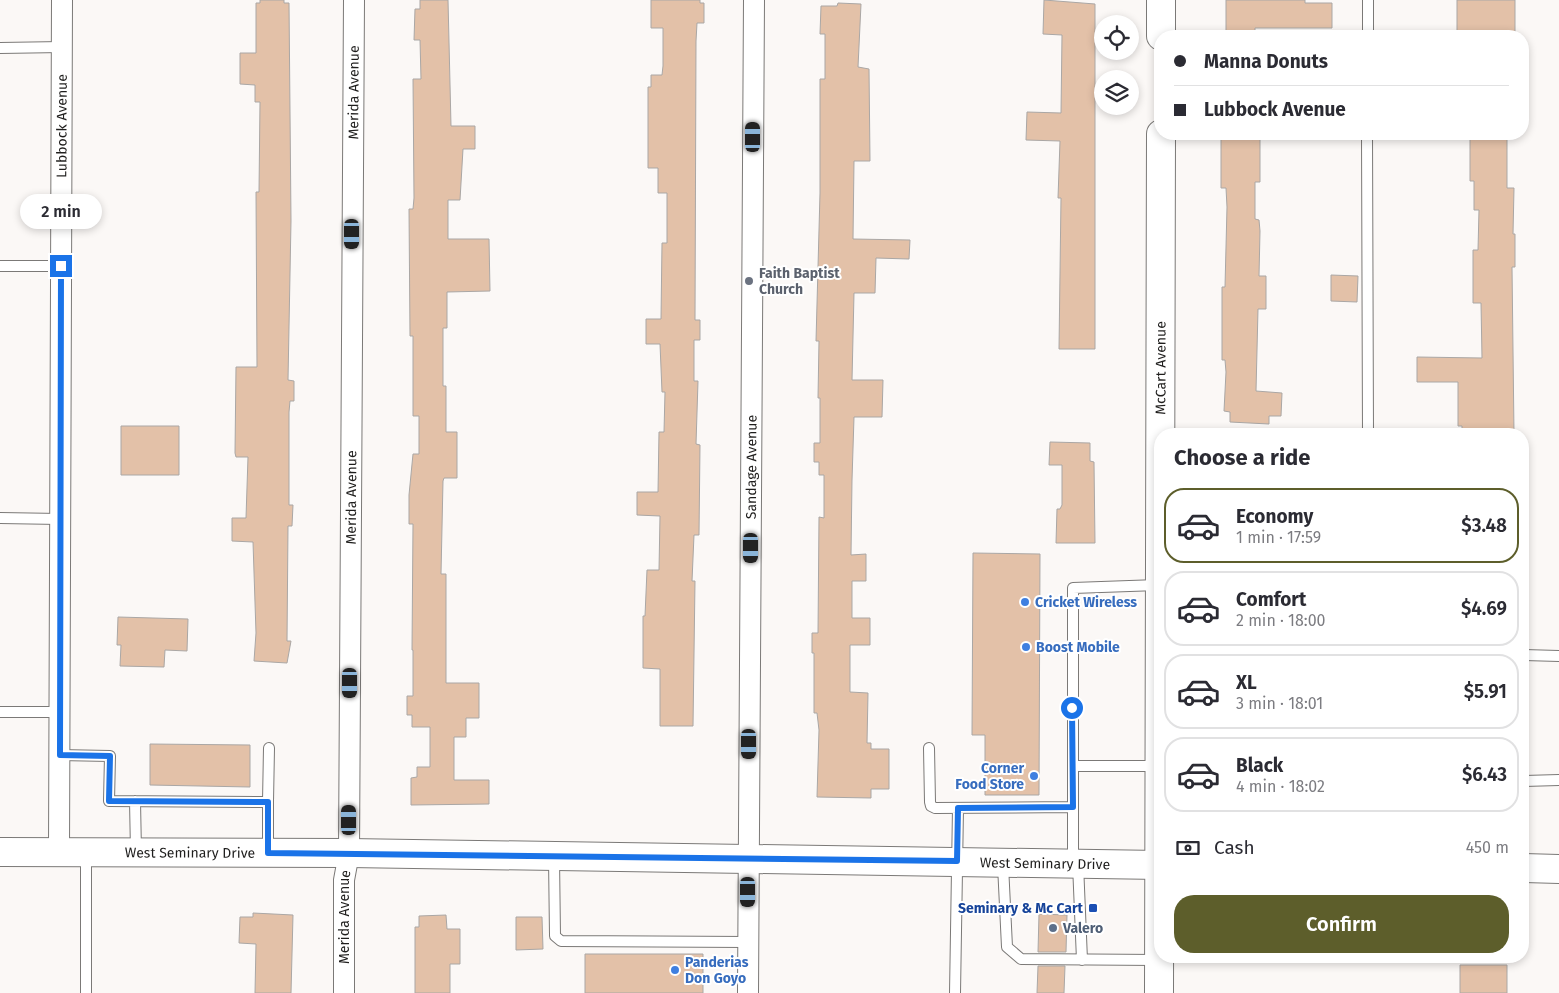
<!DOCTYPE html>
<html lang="en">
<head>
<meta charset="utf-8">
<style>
  :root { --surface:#fff; --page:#f7f7f7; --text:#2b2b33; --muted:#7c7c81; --line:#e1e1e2; --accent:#5d5e2b }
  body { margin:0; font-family:"Fira Sans",sans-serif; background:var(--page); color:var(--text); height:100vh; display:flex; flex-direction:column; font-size:19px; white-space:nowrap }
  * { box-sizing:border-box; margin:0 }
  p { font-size:16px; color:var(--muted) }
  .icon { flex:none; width:28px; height:28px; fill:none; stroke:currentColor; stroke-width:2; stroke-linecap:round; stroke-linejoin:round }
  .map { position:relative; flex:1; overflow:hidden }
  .drawer { position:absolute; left:1154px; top:428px; width:375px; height:535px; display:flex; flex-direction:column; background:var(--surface); border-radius:20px; box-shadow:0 2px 8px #0003 }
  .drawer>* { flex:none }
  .top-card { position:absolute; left:1154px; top:30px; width:375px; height:110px; border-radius:20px; box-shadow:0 2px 8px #0003; display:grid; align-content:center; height:110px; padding:0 20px; background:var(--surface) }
  .fabs { position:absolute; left:1094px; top:15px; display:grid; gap:10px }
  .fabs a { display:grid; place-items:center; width:45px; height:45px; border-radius:50%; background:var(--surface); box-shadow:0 2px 8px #0003; font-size:25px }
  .end { position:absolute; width:22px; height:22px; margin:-11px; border:6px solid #1a73e8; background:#fff; box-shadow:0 0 0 2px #fff }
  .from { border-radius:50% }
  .bubble { position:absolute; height:35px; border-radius:18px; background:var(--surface); box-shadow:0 2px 8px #0003; font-size:16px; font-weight:600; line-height:35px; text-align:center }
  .car { position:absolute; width:15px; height:30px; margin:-15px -8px; border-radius:6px; box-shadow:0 0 4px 1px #0007; background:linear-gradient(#222 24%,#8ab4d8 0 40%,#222 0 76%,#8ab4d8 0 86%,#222 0) }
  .top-card b { display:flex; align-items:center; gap:18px; height:48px; font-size:19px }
  .top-card b+b { border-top:1px solid var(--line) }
  .top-card i { width:12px; height:12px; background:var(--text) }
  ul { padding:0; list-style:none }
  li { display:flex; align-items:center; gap:15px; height:75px; margin:0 10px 8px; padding:0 10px; border:2px solid var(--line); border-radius:20px }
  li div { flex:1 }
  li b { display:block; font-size:19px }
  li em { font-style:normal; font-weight:600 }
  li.on { border-color:var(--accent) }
  li>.icon { width:45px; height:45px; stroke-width:1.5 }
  h2 { padding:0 20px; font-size:22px; line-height:60px }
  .pay { display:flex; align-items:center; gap:12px; height:55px; padding:0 20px; font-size:19px }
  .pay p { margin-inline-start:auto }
  .action { display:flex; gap:10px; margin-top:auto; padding:10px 20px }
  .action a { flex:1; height:58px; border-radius:20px; background:var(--accent); color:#fff; font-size:20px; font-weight:600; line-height:58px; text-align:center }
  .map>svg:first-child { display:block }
</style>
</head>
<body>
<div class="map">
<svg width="1559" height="993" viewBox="0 0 1559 993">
  <rect width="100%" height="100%" fill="#fbf8f6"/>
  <path fill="#e3c1a8" stroke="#aaa7a5" d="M 260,0 L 284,0 L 284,3 L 289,3 L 291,221 L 288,380 L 294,381 L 294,401 L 290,401 L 289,412 L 289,505 L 293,505 L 292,526 L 288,526 L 287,641 L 291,641 L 287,663 L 254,661 L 256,633 L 253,542 L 232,541 L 232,518 L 246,518 L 248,457 L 236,457 L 235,453 L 236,367 L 257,367 L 256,192 L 259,192 L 260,102 L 255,102 L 255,85 L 240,84 L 240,53 L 256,53 L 256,3 L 260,3 Z
    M 420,0 L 448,0 L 451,126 L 475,126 L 475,149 L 463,149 L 460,200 L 448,200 L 448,239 L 489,239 L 490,291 L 447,292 L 447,328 L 443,328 L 443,386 L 446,386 L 446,432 L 457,432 L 457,478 L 444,478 L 443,481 L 441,574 L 446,574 L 446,683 L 479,683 L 479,718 L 466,718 L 466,737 L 454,737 L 454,780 L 489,780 L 489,804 L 411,805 L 411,778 L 417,777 L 417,767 L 430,767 L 430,727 L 412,727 L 412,715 L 407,715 L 407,696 L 413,696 L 413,650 L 412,650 L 413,524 L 409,524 L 409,495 L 413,454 L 419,454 L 419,416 L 413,416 L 413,336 L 410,336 L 409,209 L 413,209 L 414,198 L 413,79 L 421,79 L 420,40 L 414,40 L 415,9 L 420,9 Z
    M 651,0 L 700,0 L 700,3 L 704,3 L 704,23 L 697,23 L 696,41 L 695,320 L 700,320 L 700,340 L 694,340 L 694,381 L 698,381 L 696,444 L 700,445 L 699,535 L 694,535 L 692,581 L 695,581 L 693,726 L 660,726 L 660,669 L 643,668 L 643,616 L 645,616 L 647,570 L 659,570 L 660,516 L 637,515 L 637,492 L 658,492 L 659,432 L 664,432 L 665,392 L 662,392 L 660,344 L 646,344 L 646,319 L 661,319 L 662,243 L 667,243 L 667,193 L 658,193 L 658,168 L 648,168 L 648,87 L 651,87 L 651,75 L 662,75 L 663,66 L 663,28 L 651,28 Z
    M 1044,0 L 1095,4 L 1095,349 L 1059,349 L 1061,198 L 1058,198 L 1060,141 L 1026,140 L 1027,112 L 1061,113 L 1062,35 L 1043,34 Z
    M 1226,0 L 1305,0 L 1305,3 L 1332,3 L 1332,28 L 1255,28 L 1255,36 L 1226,36 Z
    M 1457,0 L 1515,0 L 1515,35 L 1457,35 Z
    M 838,3 L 861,4 L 858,67 L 869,69 L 870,161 L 854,161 L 853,239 L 910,240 L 909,259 L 876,258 L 875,293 L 854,293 L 852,380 L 883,380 L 882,417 L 854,417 L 852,480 L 851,555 L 866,554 L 866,581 L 852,581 L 852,618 L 870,618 L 870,645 L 850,645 L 850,692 L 868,693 L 867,743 L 871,743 L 871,749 L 889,749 L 889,789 L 871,789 L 871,798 L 817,797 L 819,730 L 817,713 L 814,713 L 814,653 L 812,653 L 812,633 L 818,633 L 819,517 L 824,518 L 824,475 L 819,475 L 819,462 L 814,462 L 814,443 L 820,443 L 820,398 L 818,398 L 819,341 L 816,341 L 820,193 L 820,79 L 825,79 L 825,34 L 820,34 L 821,6 L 837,6 Z
    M 1221,134 L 1260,134 L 1260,182 L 1255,182 L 1255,219 L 1259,220 L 1260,231 L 1259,276 L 1266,276 L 1266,309 L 1258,309 L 1256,391 L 1282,393 L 1281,416 L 1269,416 L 1269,424 L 1230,422 L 1230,412 L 1224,411 L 1226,372 L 1225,360 L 1222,360 L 1222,287 L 1225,287 L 1227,207 L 1226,188 L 1221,188 Z
    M 1470,134 L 1507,134 L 1507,188 L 1514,188 L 1513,234 L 1515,234 L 1515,267 L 1512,267 L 1514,434 L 1462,434 L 1462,426 L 1458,426 L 1458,382 L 1417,382 L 1417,357 L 1482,358 L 1481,303 L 1473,303 L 1473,250 L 1478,250 L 1479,210 L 1474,210 L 1474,181 L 1470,181 Z
    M 1331,275 L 1358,276 L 1357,302 L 1331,301 Z
    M 121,426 L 179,426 L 179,475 L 121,475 Z
    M 1050,442 L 1090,443 L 1090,461 L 1094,462 L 1095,543 L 1056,543 L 1057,509 L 1060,509 L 1062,505 L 1062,465 L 1049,465 Z
    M 973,553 L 1040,554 L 1039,795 L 985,795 L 985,735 L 972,735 Z
    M 118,617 L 188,619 L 187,651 L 165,650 L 164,667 L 120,666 L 121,645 L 117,645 Z
    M 150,744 L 250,745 L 250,787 L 150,785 Z
    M 253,913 L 293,915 L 291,993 L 255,993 L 256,944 L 239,943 L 240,917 L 253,917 Z
    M 1039,914 L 1067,915 L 1066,952 L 1038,952 Z
    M 446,915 L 447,929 L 460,929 L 460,964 L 450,964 L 450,993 L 415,993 L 415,927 L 419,927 L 419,916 Z
    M 516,917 L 542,917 L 543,949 L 516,950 Z
    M 585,954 L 703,954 L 703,993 L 585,993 Z
    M 1460,965 L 1507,965 L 1507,993 L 1460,993 Z
    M 1038,966 L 1065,966 L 1064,993 L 1037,993 Z"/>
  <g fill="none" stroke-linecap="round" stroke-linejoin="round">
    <g stroke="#7b7977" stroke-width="12">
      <path id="lane" d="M 1368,36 L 1368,0
        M 0,48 L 62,47
        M 1367,134 L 1368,434
        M 0,266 L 61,266
        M 0,518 L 60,519
        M 1522,655 L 1559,656
        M 0,712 L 59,712
        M 929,748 L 930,802 L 931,806 L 935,808 L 1073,807 L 1073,588 L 1158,585
        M 59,755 L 110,756 L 109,801 L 268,802 L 269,748
        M 1073,766 L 1159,766
        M 1522,781 L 1559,780
        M 135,801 L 136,852
        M 268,802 L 268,851
        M 1073,807 L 1073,863
        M 554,858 L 555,936 L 561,941 L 748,942
        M 1078,864 L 1082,960
        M 1003,865 L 1007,947 L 1021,959 L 1158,960
        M 86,993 L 86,854
        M 955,993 L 958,808"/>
    </g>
    <g stroke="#7b7977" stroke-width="22">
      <g id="street">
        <path id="s1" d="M 59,852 L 62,0"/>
        <path id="s2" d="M 344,993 L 344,880 L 349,853 L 354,0"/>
        <path id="s3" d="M 748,993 L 754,0"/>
      </g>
    </g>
    <g stroke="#7b7977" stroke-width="30">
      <g id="secondary">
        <path d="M 1161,36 L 1161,0"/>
        <path id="s4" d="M 0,852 L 349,853 L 1160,865"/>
        <path d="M 1522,868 L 1559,869"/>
        <path id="s5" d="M 1159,993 L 1161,134"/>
      </g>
    </g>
    <use href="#lane" stroke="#fff" stroke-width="10"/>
    <use href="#street" stroke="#fff" stroke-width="20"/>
    <use href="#secondary" stroke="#fff" stroke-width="28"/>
  </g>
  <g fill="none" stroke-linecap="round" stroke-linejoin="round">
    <path stroke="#1a73e8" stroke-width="6" d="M 61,266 L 60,755 L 110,756 L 109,801 L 268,802 L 268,853 L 957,861 L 958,808 L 1073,807 L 1072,708"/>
  </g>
  <circle fill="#6b7280" stroke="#fff" stroke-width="2" cx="749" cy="281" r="5"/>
  <g fill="#3f7fe0" stroke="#fff" stroke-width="2">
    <circle cx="1025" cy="602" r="5"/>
    <circle cx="1026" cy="647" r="5"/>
    <circle cx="1034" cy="776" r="5"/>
    <circle cx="675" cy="970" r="5"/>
  </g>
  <rect fill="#1a4fb4" stroke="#fff" stroke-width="2" x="1088" y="903" width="10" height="10" rx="2.5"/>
  <circle fill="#5c6f8a" stroke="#fff" stroke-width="2" cx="1053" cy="928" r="5"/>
  <g text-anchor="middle" stroke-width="4" stroke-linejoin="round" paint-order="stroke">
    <g font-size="14" fill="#1f1e1d" stroke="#fff">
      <text dy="5" stroke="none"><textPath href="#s2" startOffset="901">Merida Avenue</textPath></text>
      <text dy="5" stroke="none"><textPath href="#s1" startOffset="726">Lubbock Avenue</textPath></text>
      <text dy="5" stroke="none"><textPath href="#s5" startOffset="625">McCart Avenue</textPath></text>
      <text dy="5" stroke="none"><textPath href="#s3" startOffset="526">Sandage Avenue</textPath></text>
      <text dy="5" stroke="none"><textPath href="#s2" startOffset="496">Merida Avenue</textPath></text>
      <text dy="5" stroke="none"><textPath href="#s4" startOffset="190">West Seminary Drive</textPath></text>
      <text dy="5" stroke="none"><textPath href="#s4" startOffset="1045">West Seminary Drive</textPath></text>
      <text dy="5" stroke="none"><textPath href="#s2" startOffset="76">Merida Avenue</textPath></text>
    </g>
    <g font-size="14" font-weight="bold" fill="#5b616d" stroke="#fff" text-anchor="start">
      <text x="759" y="278">Faith Baptist<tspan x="759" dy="16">Church</tspan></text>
    </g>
    <g font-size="14" font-weight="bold" fill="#366cbe" stroke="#fff" text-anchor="start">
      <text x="1035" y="607">Cricket Wireless</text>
      <text x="1036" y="652">Boost Mobile</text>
      <text x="1024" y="773" text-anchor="end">Corner<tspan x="1024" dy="16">Food Store</tspan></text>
      <text x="685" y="967">Panderias<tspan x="685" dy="16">Don Goyo</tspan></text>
    </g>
    <g font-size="14" font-weight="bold" fill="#164399" stroke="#fff" text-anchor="end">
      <text x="1083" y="913">Seminary &amp; Mc Cart</text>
    </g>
    <g font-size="14" font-weight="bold" fill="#4e5e75" stroke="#fff" text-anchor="start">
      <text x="1063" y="933">Valero</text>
    </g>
  </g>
</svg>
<div class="fabs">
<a><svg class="icon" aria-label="locate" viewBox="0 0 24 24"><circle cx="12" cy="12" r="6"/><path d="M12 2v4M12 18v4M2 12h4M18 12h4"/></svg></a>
<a><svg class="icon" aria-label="layers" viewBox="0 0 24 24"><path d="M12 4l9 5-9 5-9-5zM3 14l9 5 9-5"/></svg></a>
</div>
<i class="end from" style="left:1072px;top:708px"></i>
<i class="end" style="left:61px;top:266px"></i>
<div class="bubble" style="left:20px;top:194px;width:82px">2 min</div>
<i class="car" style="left:753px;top:137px;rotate:0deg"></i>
<i class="car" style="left:352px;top:234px;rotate:180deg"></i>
<i class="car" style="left:751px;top:548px;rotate:180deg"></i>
<i class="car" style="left:350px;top:683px;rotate:180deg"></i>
<i class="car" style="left:749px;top:744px;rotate:180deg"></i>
<i class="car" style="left:349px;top:820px;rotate:0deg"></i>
<i class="car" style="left:748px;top:892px;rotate:180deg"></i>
<div class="top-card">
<b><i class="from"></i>Manna Donuts</b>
<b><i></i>Lubbock Avenue</b>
</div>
<section class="drawer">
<h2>Choose a ride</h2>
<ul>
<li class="on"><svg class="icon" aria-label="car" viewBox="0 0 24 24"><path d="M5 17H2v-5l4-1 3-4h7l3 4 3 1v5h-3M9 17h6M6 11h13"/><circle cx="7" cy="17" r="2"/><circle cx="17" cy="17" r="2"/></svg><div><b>Economy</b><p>1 min · 17:59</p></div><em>$3.48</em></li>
<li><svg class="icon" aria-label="car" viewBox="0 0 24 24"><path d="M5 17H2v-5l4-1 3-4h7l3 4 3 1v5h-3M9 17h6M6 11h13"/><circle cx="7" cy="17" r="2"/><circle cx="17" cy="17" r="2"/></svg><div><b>Comfort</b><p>2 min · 18:00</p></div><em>$4.69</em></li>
<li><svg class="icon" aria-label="car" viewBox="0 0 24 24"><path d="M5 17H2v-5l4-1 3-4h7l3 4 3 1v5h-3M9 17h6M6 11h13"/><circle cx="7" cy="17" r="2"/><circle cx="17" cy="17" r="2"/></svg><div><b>XL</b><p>3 min · 18:01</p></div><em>$5.91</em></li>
<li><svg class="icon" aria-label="car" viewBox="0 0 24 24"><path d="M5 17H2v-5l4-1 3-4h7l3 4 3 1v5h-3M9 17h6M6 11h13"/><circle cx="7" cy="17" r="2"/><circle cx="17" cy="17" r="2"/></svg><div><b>Black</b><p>4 min · 18:02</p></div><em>$6.43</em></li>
</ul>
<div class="pay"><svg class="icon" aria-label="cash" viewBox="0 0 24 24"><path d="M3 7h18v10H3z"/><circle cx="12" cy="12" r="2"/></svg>Cash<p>450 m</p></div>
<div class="action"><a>Confirm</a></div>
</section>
</div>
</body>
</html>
